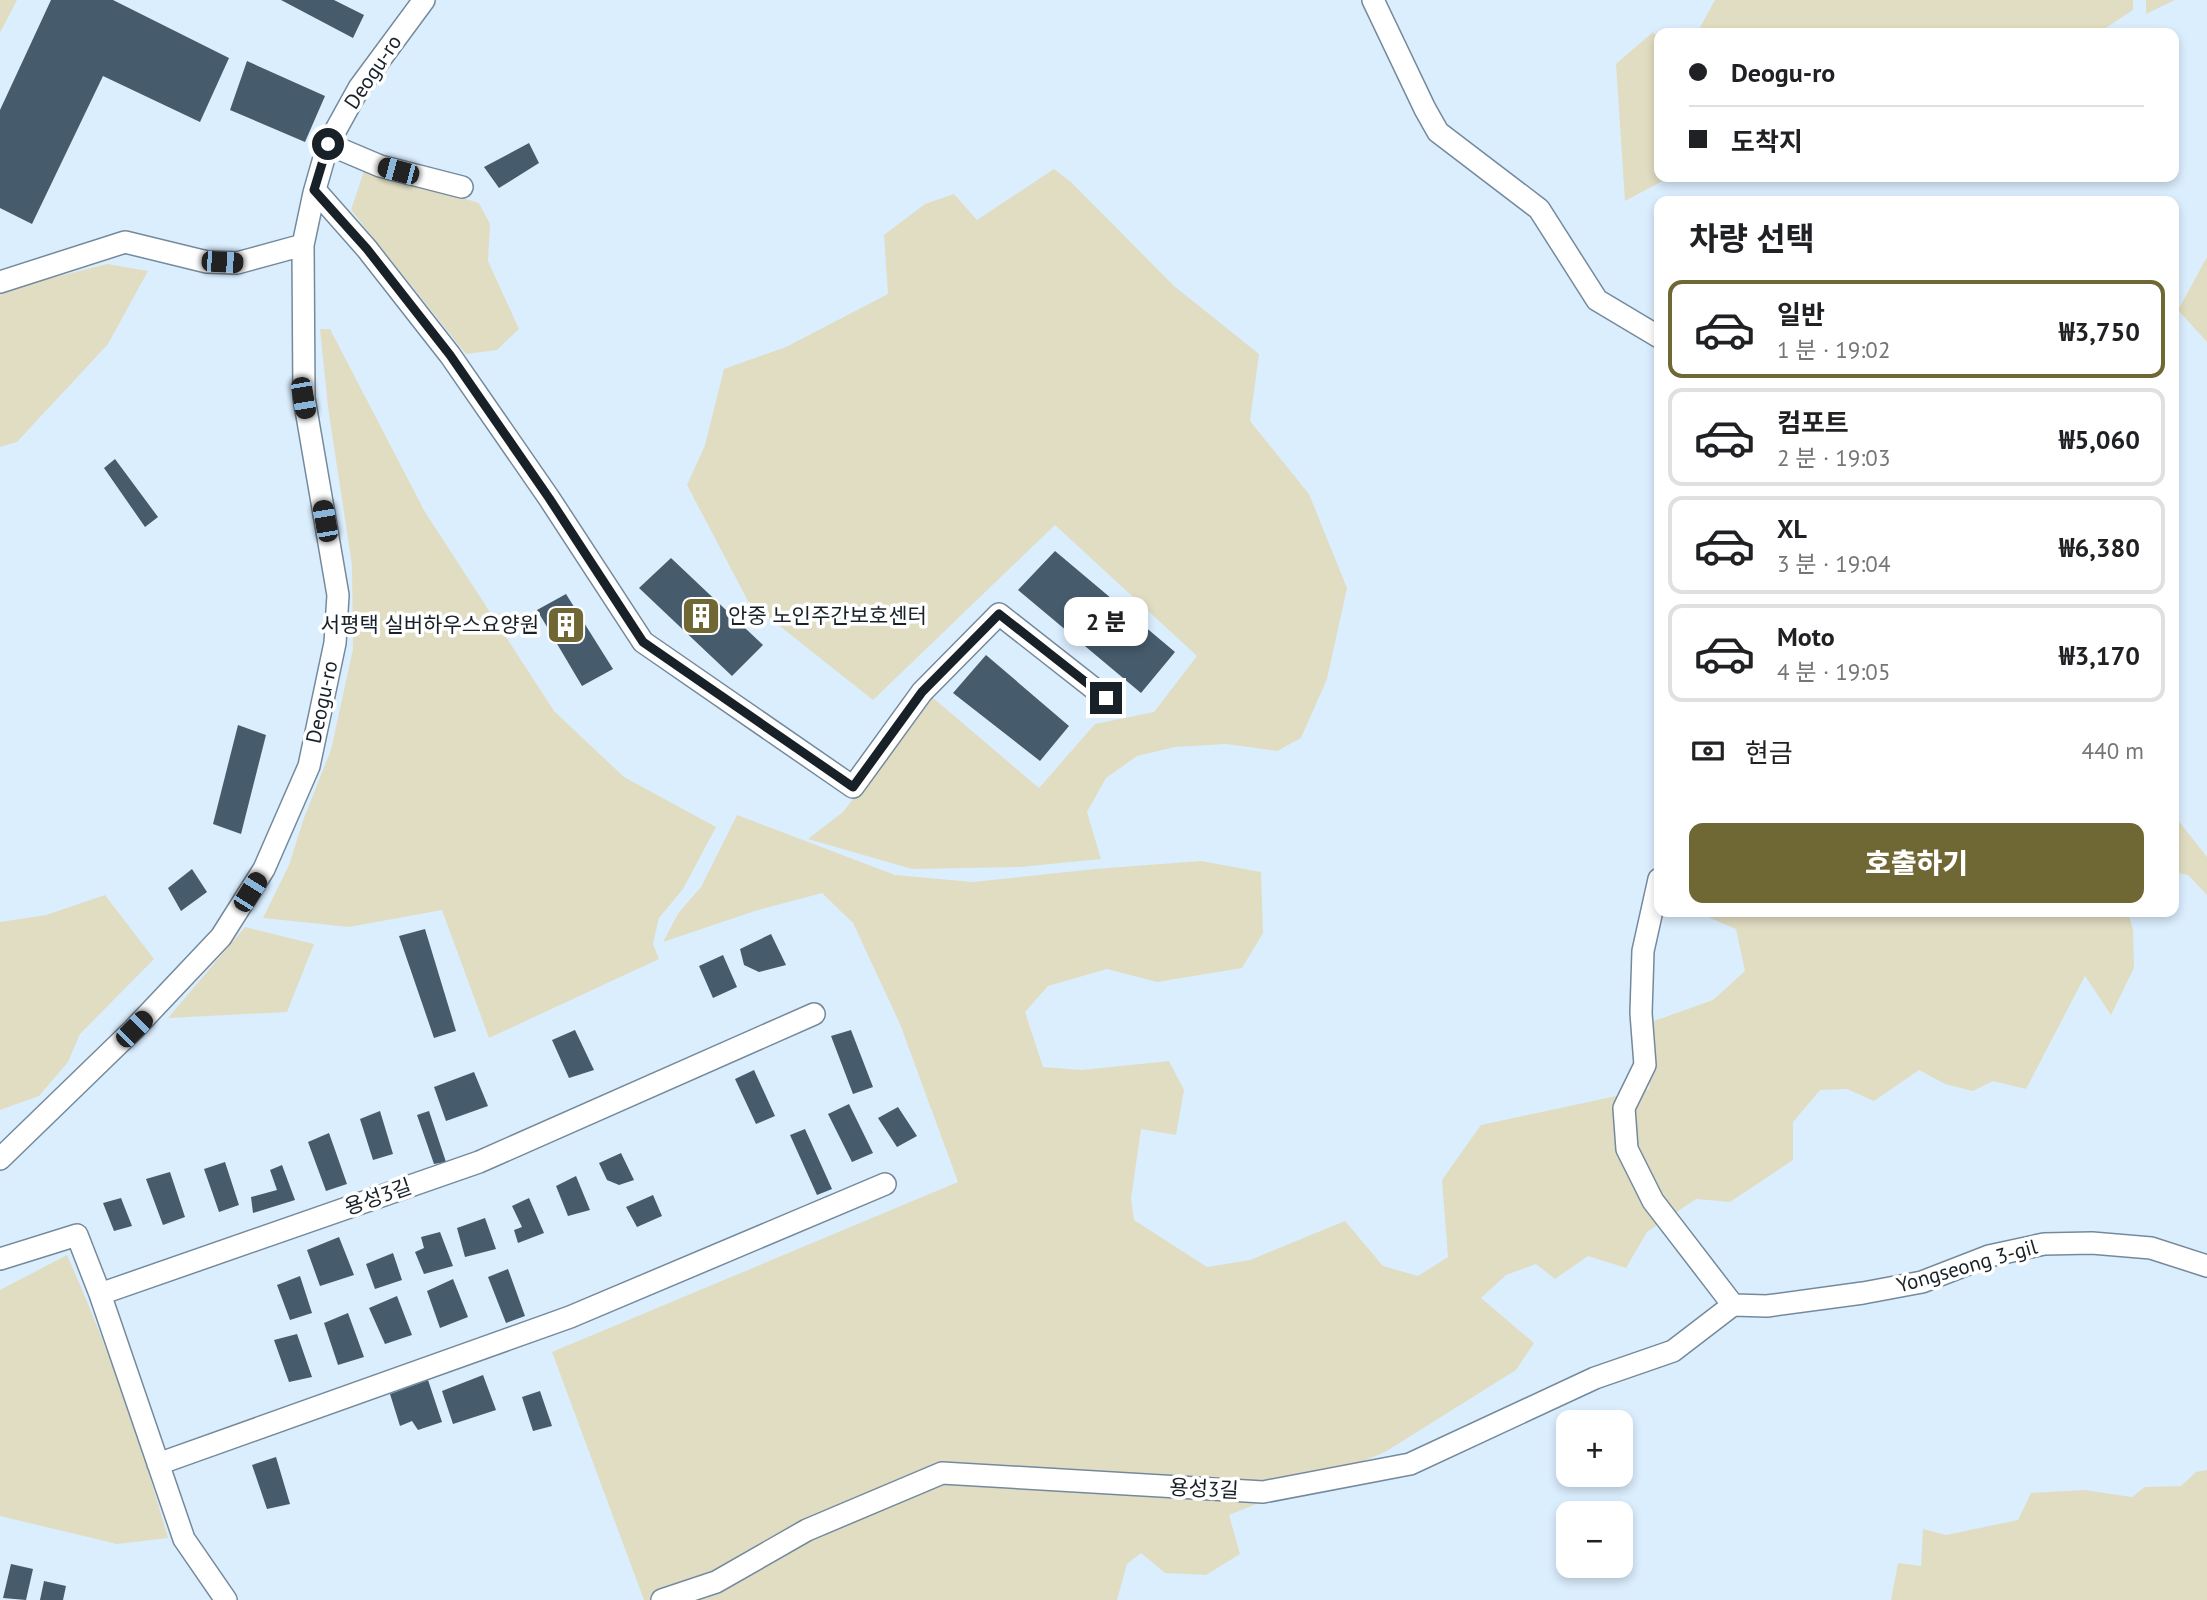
<!DOCTYPE html>
<html lang="ko">
<head>
<meta charset="utf-8">
<style>
  :root { --surface:#fff; --page:#f6f6f6; --text:#202124; --muted:#757577; --line:#e0e0e0; --accent:#706834 }
  body { margin:0; font-family:"PT Sans","Noto Sans KR",sans-serif; background:var(--page); color:var(--text); height:100vh; display:flex; flex-direction:column; font-size:26px; white-space:nowrap }
  * { box-sizing:border-box; margin:0 }
  p { font-size:23px; color:var(--muted) }
  .icon { flex:none; width:38px; height:38px; fill:none; stroke:currentColor; stroke-width:2; stroke-linecap:round; stroke-linejoin:round }
  .map { position:relative; flex:1; overflow:hidden }
  .side { position:absolute; left:1654px; top:196px; width:525px; height:721px; display:flex; flex-direction:column; background:var(--surface); border-radius:14px; box-shadow:0 4px 10px #0003 }
  .side>* { flex:none }
  .guide { position:absolute; left:1654px; top:28px; width:525px; height:154px; border-radius:14px; box-shadow:0 4px 10px #0003; display:grid; align-content:center; height:154px; padding:0 35px; background:var(--surface) }
  .fabs { position:absolute; left:1556px; top:1410px; display:grid; gap:14px }
  .fabs a { display:grid; place-items:center; width:77px; height:77px; border-radius:14px; background:var(--surface); box-shadow:0 4px 10px #0003; font-size:35px }
  .end { position:absolute; width:32px; height:32px; margin:-16px; border:9px solid #182128; background:#fff; box-shadow:0 0 0 4px #fff }
  .from { border-radius:50% }
  .bubble { position:absolute; height:49px; border-radius:14px; background:var(--surface); box-shadow:0 4px 10px #0003; font-size:23px; font-weight:800; line-height:49px; text-align:center }
  .car { position:absolute; width:21px; height:42px; margin:-21px -10px; border-radius:9px; box-shadow:0 0 5px 2px #0007; background:linear-gradient(#222 24%,#8ab4d8 0 40%,#222 0 76%,#8ab4d8 0 86%,#222 0) }
  .guide b { display:flex; align-items:center; gap:24px; height:66px; font-size:26px }
  .guide b+b { border-top:2px solid var(--line) }
  .guide i { width:18px; height:18px; background:var(--text) }
  ul { padding:0; list-style:none }
  li { display:flex; align-items:center; gap:21px; height:98px; margin:0 14px 10px; padding:0 21px; border:4px solid var(--line); border-radius:14px }
  li div { flex:1 }
  li b { display:block; font-size:26px }
  li em { font-style:normal; font-weight:800 }
  li.on { border-color:var(--accent) }
  li>.icon { width:63px; height:63px; stroke-width:1.5 }
  h2 { padding:0 35px; font-size:32px; line-height:84px }
  .pay { display:flex; align-items:center; gap:18px; height:77px; padding:0 35px; font-size:26px }
  .pay p { margin-inline-start:auto }
  .action { display:flex; gap:14px; margin-top:auto; padding:14px 35px }
  .action a { flex:1; height:80px; border-radius:14px; background:var(--accent); color:#fff; font-size:28px; font-weight:800; line-height:80px; text-align:center }
  .map>svg:first-child { display:block }
</style>
</head>
<body>
<div class="map">
<svg width="2207" height="1600" viewBox="0 0 2207 1600">
  <rect width="100%" height="100%" fill="#dbeefe"/>
  <path fill="#e1ddc2" d="M 0,0 L 17,0 L 0,33 Z
    M 1715,0 L 2133,0 L 2133,10 L 2098,33 L 1697,33 Z
    M 2146,0 L 2175,0 L 2146,14 Z
    M 1653,32 L 1659,39 L 1659,177 L 1670,177 L 1625,201 L 1616,64 Z
    M 365,168 L 479,203 L 490,224 L 488,261 L 519,329 L 497,350 L 466,354 L 351,210 Z
    M 1054,169 L 1071,182 L 1174,286 L 1259,354 L 1250,421 L 1309,494 L 1347,588 L 1327,679 L 1301,738 L 1277,751 L 1226,744 L 1175,747 L 1137,756 L 1106,778 L 1087,812 L 1101,859 L 1020,867 L 912,869 L 808,839 L 843,812 L 932,697 L 1039,788 L 1095,724 L 1154,712 L 1197,656 L 1055,525 L 873,700 L 748,601 L 687,485 L 705,445 L 724,369 L 786,347 L 888,294 L 884,235 L 925,204 L 954,194 L 977,220 Z
    M 2207,257 L 2207,342 L 2178,310 Z
    M 107,264 L 148,271 L 108,344 L 17,442 L 0,447 L 0,291 Z
    M 320,329 L 330,329 L 425,512 L 554,711 L 624,777 L 716,827 L 683,889 L 659,918 L 653,944 L 659,959 L 489,1038 L 442,910 L 349,927 L 263,918 L 289,865 L 304,818 L 331,750 L 353,649 L 352,565 L 328,407 Z
    M 737,815 L 895,875 L 973,882 L 1095,869 L 1201,861 L 1261,872 L 1263,933 L 1242,968 L 1157,982 L 1107,969 L 1048,986 L 1025,1012 L 1043,1067 L 1082,1070 L 1169,1061 L 1184,1090 L 1176,1135 L 1141,1129 L 1131,1199 L 1134,1220 L 1207,1267 L 1250,1260 L 1345,1221 L 1383,1266 L 1418,1276 L 1448,1257 L 1442,1180 L 1481,1125 L 1649,1089 L 1654,1021 L 1713,1000 L 1745,971 L 1736,929 L 1696,912 L 2128,912 L 2133,930 L 2134,968 L 2111,1015 L 2085,976 L 2026,1089 L 1993,1081 L 1973,1091 L 1945,1084 L 1919,1070 L 1874,1101 L 1847,1089 L 1820,1090 L 1793,1122 L 1793,1160 L 1730,1202 L 1696,1199 L 1647,1232 L 1626,1268 L 1588,1256 L 1555,1279 L 1536,1264 L 1506,1275 L 1481,1298 L 1534,1343 L 1516,1370 L 1385,1452 L 1229,1515 L 1240,1554 L 1206,1575 L 1165,1573 L 1141,1553 L 1127,1564 L 1117,1600 L 644,1600 L 552,1352 L 958,1182 L 900,1024 L 853,923 L 822,893 L 755,911 L 663,942 L 679,912 L 701,887 Z
    M 2174,815 L 2207,857 L 2207,895 L 2188,875 L 2174,872 Z
    M 105,895 L 154,959 L 80,1034 L 68,1062 L 39,1096 L 0,1110 L 0,922 L 46,915 Z
    M 245,927 L 314,944 L 287,1012 L 168,1018 Z
    M 67,1255 C 108,1346 141,1442 168,1538 L 117,1544 L 0,1516 L 0,1290 Z
    M 2207,1470 L 2207,1600 L 1891,1600 L 1898,1563 L 1921,1566 L 1923,1529 L 1946,1535 L 2018,1520 L 2031,1493 L 2084,1490 L 2132,1497 L 2145,1487 L 2181,1486 L 2196,1472 Z"/>
  <path fill="#465b6c" d="M 51,0 L 113,0 L 229,58 L 200,122 L 103,76 L 32,224 L 0,208 L 0,110 Z
    M 281,0 L 334,0 L 364,15 L 353,38 Z
    M 247,61 L 325,96 L 305,142 L 230,110 Z
    M 529,143 L 539,163 L 499,188 L 484,167 Z
    M 115,459 L 158,517 L 145,527 L 104,468 Z
    M 1055,551 L 1175,652 L 1141,693 L 1018,590 Z
    M 671,558 L 763,645 L 732,676 L 639,588 Z
    M 566,594 L 613,669 L 582,686 L 537,610 Z
    M 986,655 L 1069,726 L 1040,761 L 953,693 Z
    M 238,725 L 266,735 L 241,834 L 213,824 Z
    M 192,869 L 207,892 L 181,911 L 168,888 Z
    M 425,929 L 456,1031 L 434,1038 L 399,936 Z
    M 771,934 L 786,965 L 759,972 L 744,965 L 740,949 Z
    M 723,955 L 737,987 L 713,998 L 699,966 Z
    M 575,1030 L 594,1070 L 569,1078 L 552,1040 Z
    M 851,1030 L 873,1087 L 853,1094 L 831,1036 Z
    M 754,1070 L 775,1116 L 756,1124 L 735,1079 Z
    M 474,1072 L 488,1106 L 446,1121 L 434,1087 Z
    M 849,1104 L 873,1153 L 852,1162 L 828,1114 Z
    M 898,1107 L 917,1136 L 897,1147 L 878,1118 Z
    M 380,1111 L 393,1154 L 373,1160 L 360,1119 Z
    M 429,1111 L 446,1162 L 434,1164 L 417,1115 Z
    M 805,1129 L 832,1189 L 817,1195 L 790,1135 Z
    M 329,1133 L 347,1184 L 326,1191 L 308,1142 Z
    M 621,1153 L 634,1180 L 619,1185 L 607,1180 L 599,1163 Z
    M 225,1162 L 239,1205 L 219,1212 L 204,1169 Z
    M 282,1165 L 295,1200 L 253,1213 L 251,1197 L 277,1190 L 270,1170 Z
    M 170,1172 L 185,1217 L 163,1225 L 146,1179 Z
    M 576,1176 L 590,1210 L 568,1216 L 556,1186 Z
    M 653,1195 L 662,1216 L 637,1227 L 626,1207 Z
    M 121,1198 L 132,1226 L 114,1231 L 103,1203 Z
    M 529,1198 L 544,1233 L 518,1243 L 514,1230 L 522,1227 L 512,1206 Z
    M 485,1218 L 496,1249 L 465,1257 L 457,1228 Z
    M 440,1232 L 453,1266 L 424,1274 L 415,1252 L 424,1248 L 421,1237 Z
    M 339,1237 L 354,1275 L 320,1286 L 307,1250 Z
    M 393,1253 L 402,1280 L 375,1289 L 366,1264 Z
    M 508,1269 L 525,1316 L 506,1323 L 488,1277 Z
    M 300,1276 L 312,1313 L 290,1320 L 277,1285 Z
    M 453,1279 L 468,1317 L 440,1328 L 427,1291 Z
    M 397,1296 L 412,1335 L 385,1344 L 369,1308 Z
    M 348,1313 L 364,1357 L 338,1365 L 324,1323 Z
    M 297,1334 L 312,1377 L 289,1382 L 274,1340 Z
    M 483,1375 L 496,1410 L 453,1424 L 442,1391 Z
    M 428,1380 L 442,1422 L 418,1430 L 412,1421 L 400,1426 L 390,1394 Z
    M 540,1391 L 552,1426 L 533,1431 L 522,1397 Z
    M 276,1457 L 290,1504 L 267,1509 L 252,1465 Z
    M 11,1564 L 33,1569 L 26,1600 L 3,1598 Z
    M 44,1581 L 66,1586 L 63,1600 L 40,1600 Z"/>
  <g fill="none" stroke-linecap="round" stroke-linejoin="round">
    <g stroke="#748a9c" stroke-width="24">
      <path id="minor" d="M 1373,0 L 1425,109 L 1438,132 L 1539,209 L 1597,300 L 1659,337
        M 328,144 L 380,166 L 462,187
        M 315,190 L 367,249 L 450,355 L 549,498 L 643,642 L 853,787 L 922,692 L 999,614 L 1106,698
        M 0,282 L 125,242 L 207,262 L 237,263 L 303,245
        M 1659,879 L 1643,951 L 1641,1013 L 1645,1065 L 1624,1108 L 1627,1149 L 1653,1201 L 1733,1305 L 1767,1306 L 1863,1293 L 1922,1282 L 1989,1256 L 2044,1244 L 2092,1243 L 2151,1248 L 2207,1266
        M 0,1159 L 134,1029 L 221,937 L 264,869 L 309,766 L 335,643 L 338,595 L 304,398 L 303,245 L 314,193 L 328,144 L 359,88 L 424,0
        M 0,1259 L 77,1235 L 100,1294 L 184,1539 L 226,1600
        M 100,1294 L 479,1162 L 814,1014
        M 158,1464 L 570,1317 L 885,1184
        M 662,1600 L 716,1582 L 807,1530 L 942,1473 L 1263,1492 L 1410,1464 L 1595,1378 L 1673,1351 L 1733,1305"/>
    </g>
    <use href="#minor" stroke="#fff" stroke-width="21"/>
  </g>
  <g fill="none" stroke-linecap="round" stroke-linejoin="round">
    <path stroke="#182128" stroke-width="9" d="M 328,144 L 314,190 L 367,249 L 450,355 L 549,498 L 643,642 L 853,787 L 922,692 L 999,614 L 1106,698"/>
  </g>
  <defs>
    <g id="building-square" transform="scale(2.0125)"><rect x="-9" y="-9" width="18" height="18" rx="4" fill="#706834" stroke="#fff"/><path d="M-4-6H4V6H1V3H-1V6H-4ZM-2.5-4.3h1.7v1.8h-1.7ZM.8-4.3h1.7v1.8H.8ZM-2.5-1h1.7V.8h-1.7ZM.8-1h1.7V.8H.8Z" fill="#fff"/></g>
  </defs>
  <g fill-rule="evenodd">
    <use href="#building-square" x="701" y="616"/>
    <use href="#building-square" x="566" y="625"/>
  </g>
  <g text-anchor="middle" stroke-width="7" stroke-linejoin="round" paint-order="stroke">
    <g font-size="21" fill="#182128" stroke="#fff">
      <text transform="translate(373 72) rotate(-56)" y="7">Deogu-ro</text>
      <text transform="translate(322 702) rotate(-78)" y="7">Deogu-ro</text>
      <text transform="translate(378 1197) rotate(-19)" y="7">용성3길</text>
      <text transform="translate(1967 1266) rotate(-16)" y="7">Yongseong 3-gil</text>
      <text transform="translate(1204 1489) rotate(3)" y="7">용성3길</text>
    </g>
    <g font-size="21" fill="#182128" stroke="#fff" text-anchor="start">
      <text x="728" y="623">안중 노인주간보호센터</text>
      <text x="539" y="632" text-anchor="end">서평택 실버하우스요양원</text>
    </g>
  </g>
</svg>
<div class="fabs">
<a>+</a>
<a>−</a>
</div>
<i class="end from" style="left:328px;top:144px"></i>
<i class="end" style="left:1106px;top:698px"></i>
<div class="bubble" style="left:1064px;top:597px;width:84px">2 분</div>
<i class="car" style="left:398px;top:171px;rotate:285deg"></i>
<i class="car" style="left:222px;top:262px;rotate:93deg"></i>
<i class="car" style="left:303px;top:398px;rotate:170deg"></i>
<i class="car" style="left:325px;top:521px;rotate:350deg"></i>
<i class="car" style="left:250px;top:892px;rotate:32deg"></i>
<i class="car" style="left:134px;top:1029px;rotate:45deg"></i>
<div class="guide">
<b><i class="from"></i>Deogu-ro</b>
<b><i></i>도착지</b>
</div>
<section class="side">
<h2>차량 선택</h2>
<ul>
<li class="on"><svg class="icon" aria-label="car" viewBox="0 0 24 24"><path d="M5 17H2v-5l4-1 3-4h7l3 4 3 1v5h-3M9 17h6M6 11h13"/><circle cx="7" cy="17" r="2"/><circle cx="17" cy="17" r="2"/></svg><div><b>일반</b><p>1 분 · 19:02</p></div><em>₩3,750</em></li>
<li><svg class="icon" aria-label="car" viewBox="0 0 24 24"><path d="M5 17H2v-5l4-1 3-4h7l3 4 3 1v5h-3M9 17h6M6 11h13"/><circle cx="7" cy="17" r="2"/><circle cx="17" cy="17" r="2"/></svg><div><b>컴포트</b><p>2 분 · 19:03</p></div><em>₩5,060</em></li>
<li><svg class="icon" aria-label="car" viewBox="0 0 24 24"><path d="M5 17H2v-5l4-1 3-4h7l3 4 3 1v5h-3M9 17h6M6 11h13"/><circle cx="7" cy="17" r="2"/><circle cx="17" cy="17" r="2"/></svg><div><b>XL</b><p>3 분 · 19:04</p></div><em>₩6,380</em></li>
<li><svg class="icon" aria-label="car" viewBox="0 0 24 24"><path d="M5 17H2v-5l4-1 3-4h7l3 4 3 1v5h-3M9 17h6M6 11h13"/><circle cx="7" cy="17" r="2"/><circle cx="17" cy="17" r="2"/></svg><div><b>Moto</b><p>4 분 · 19:05</p></div><em>₩3,170</em></li>
</ul>
<div class="pay"><svg class="icon" aria-label="cash" viewBox="0 0 24 24"><path d="M3 7h18v10H3z"/><circle cx="12" cy="12" r="2"/></svg>현금<p>440 m</p></div>
<div class="action"><a>호출하기</a></div>
</section>
</div>
</body>
</html>
